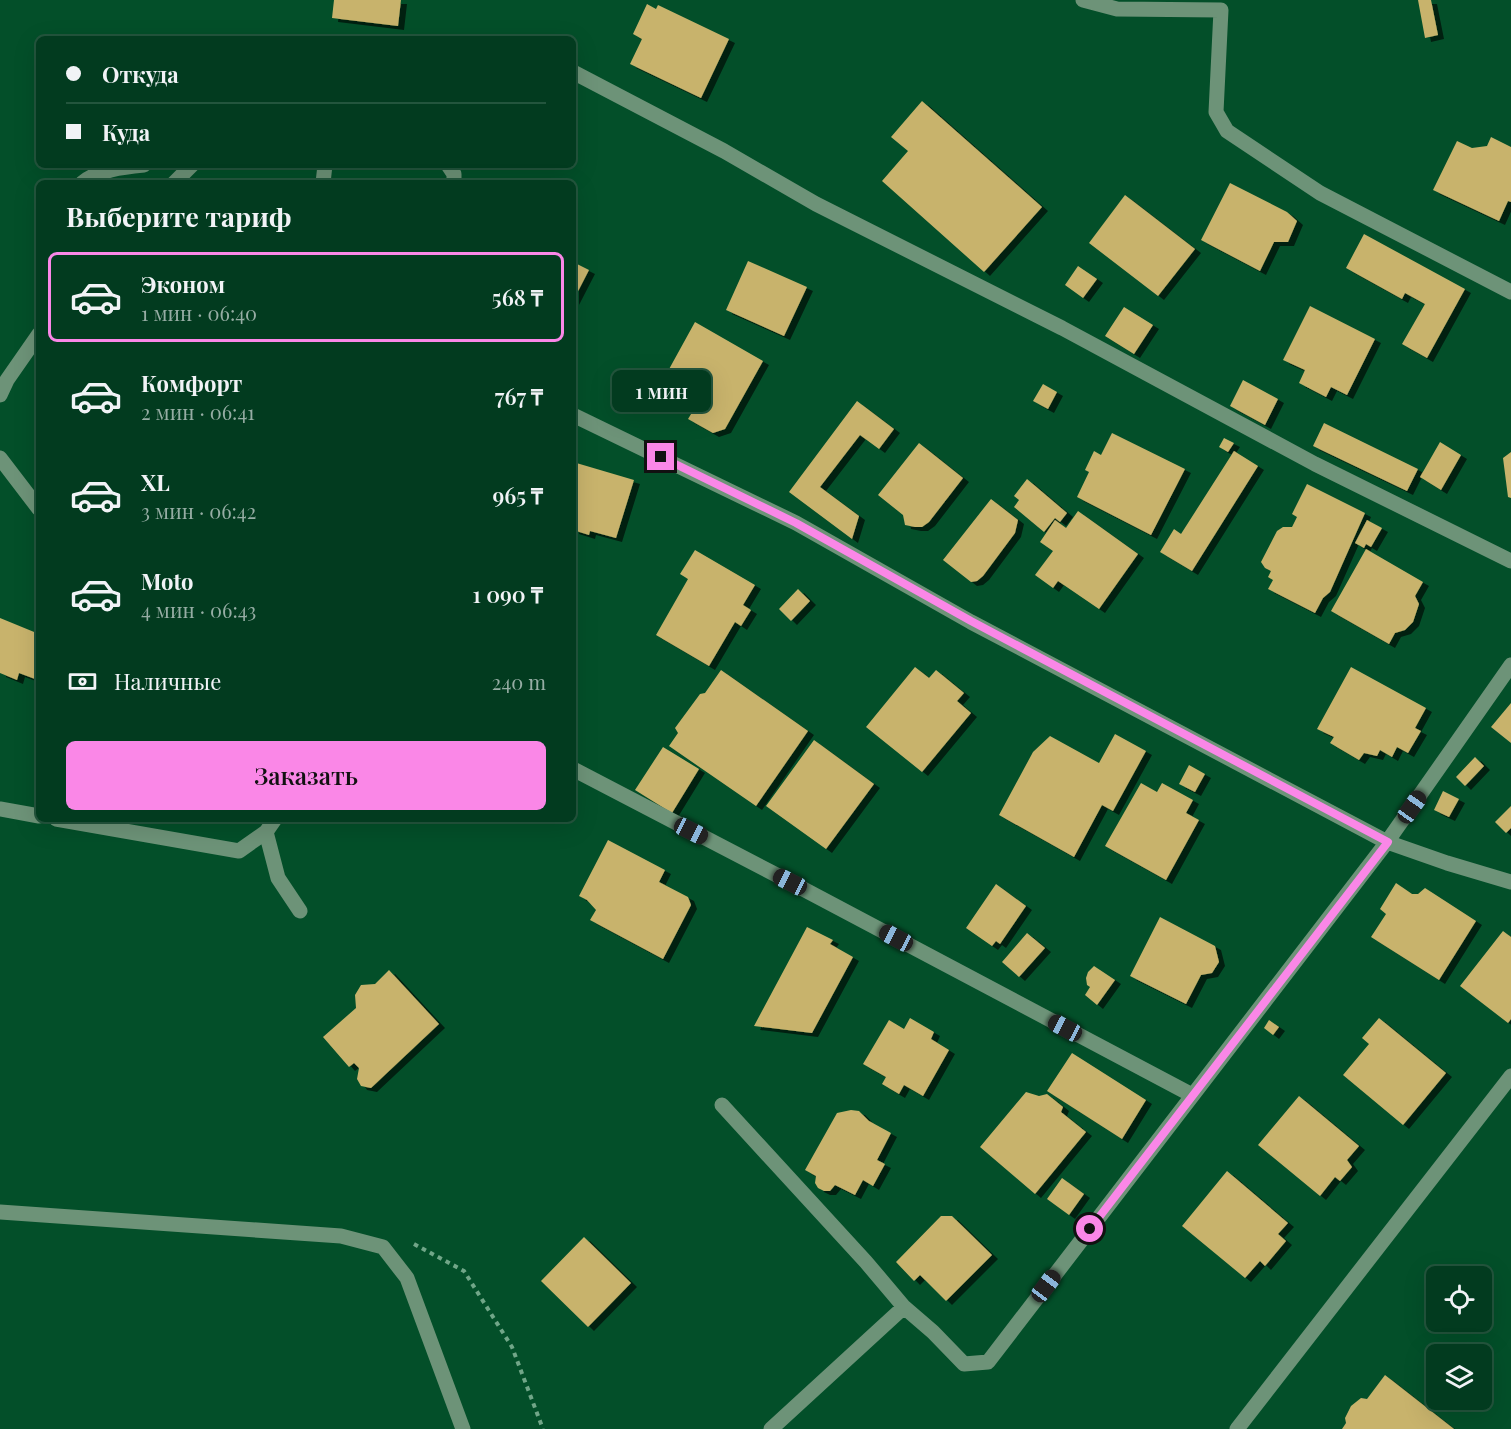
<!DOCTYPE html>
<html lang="ru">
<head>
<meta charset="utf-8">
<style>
  :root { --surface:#023b1f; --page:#10462c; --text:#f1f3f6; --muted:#96ada4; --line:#23553d; --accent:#fa87e7 }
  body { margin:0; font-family:"Playfair Display",serif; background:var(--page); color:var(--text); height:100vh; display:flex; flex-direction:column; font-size:22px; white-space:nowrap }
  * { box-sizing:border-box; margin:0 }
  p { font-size:20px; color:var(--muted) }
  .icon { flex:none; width:33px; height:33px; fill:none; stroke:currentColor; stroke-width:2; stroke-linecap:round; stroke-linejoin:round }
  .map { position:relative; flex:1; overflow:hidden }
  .panel { position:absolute; left:36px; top:180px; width:540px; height:642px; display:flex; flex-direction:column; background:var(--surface); border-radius:9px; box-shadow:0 6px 24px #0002,0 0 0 2px var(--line) }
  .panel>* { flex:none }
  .guide { position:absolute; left:36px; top:36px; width:540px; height:132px; border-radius:9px; box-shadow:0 6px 24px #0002,0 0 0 2px var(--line); display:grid; align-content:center; height:132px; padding:0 30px; background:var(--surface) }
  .tools { position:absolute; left:1426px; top:1266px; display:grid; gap:12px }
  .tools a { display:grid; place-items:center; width:66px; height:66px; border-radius:9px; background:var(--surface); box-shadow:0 6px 24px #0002,0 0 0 2px var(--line); font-size:30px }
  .end { position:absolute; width:27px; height:27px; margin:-14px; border:8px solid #fa87e7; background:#111; box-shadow:0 0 0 3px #111 }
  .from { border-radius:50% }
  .bubble { position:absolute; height:42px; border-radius:9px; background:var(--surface); box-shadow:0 6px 24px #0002,0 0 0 2px var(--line); font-size:20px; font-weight:600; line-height:42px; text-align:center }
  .car { position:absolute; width:18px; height:36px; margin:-18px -9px; border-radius:8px; box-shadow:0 0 4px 2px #0007; background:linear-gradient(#222 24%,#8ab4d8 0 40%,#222 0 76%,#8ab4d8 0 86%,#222 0) }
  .guide b { display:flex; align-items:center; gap:21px; height:57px; font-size:22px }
  .guide b+b { border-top:2px solid var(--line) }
  .guide i { width:15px; height:15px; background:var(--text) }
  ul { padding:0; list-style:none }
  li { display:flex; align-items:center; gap:18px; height:90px; margin:0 12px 9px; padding:0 18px; border:3px solid transparent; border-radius:9px }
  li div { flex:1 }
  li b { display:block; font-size:22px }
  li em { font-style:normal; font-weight:600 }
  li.on { border-color:var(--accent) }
  li>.icon { width:54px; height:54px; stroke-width:1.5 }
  h2 { padding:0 30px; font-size:27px; line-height:72px }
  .pay { display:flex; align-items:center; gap:15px; height:66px; padding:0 30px; font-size:22px }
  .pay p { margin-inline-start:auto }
  .action { display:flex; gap:12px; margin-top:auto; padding:12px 30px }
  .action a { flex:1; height:69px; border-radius:9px; background:var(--accent); color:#111; font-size:24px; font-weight:600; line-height:69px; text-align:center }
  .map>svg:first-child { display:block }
</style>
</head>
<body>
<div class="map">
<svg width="1511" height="1429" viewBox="0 0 1511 1429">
  <defs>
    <filter id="shadow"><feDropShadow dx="6" dy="4" stdDeviation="0" flood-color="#0009"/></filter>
  </defs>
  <rect width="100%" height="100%" fill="#034f29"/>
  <path fill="#c8b36c" filter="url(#shadow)" d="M 334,0 L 401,0 L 398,26 L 332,18 Z
    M 1418,0 L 1431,0 L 1438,35 L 1425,38 Z
    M 647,4 L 656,9 L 658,5 L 729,39 L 701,98 L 630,64 L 642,39 L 633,34 Z
    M 922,101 L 1042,207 L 984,272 L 882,181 L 908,151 L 891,137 Z
    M 1491,137 L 1511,147 L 1511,202 L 1508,201 L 1499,221 L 1433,190 L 1457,141 L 1472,148 L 1487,146 Z
    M 1230,183 L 1287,212 L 1297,221 L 1288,242 L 1274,242 L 1260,271 L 1201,240 Z
    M 1125,195 L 1195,249 L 1158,296 L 1089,243 Z
    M 1364,234 L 1465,289 L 1427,358 L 1402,344 L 1425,304 L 1405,293 L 1402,299 L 1346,268 Z
    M 748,261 L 807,287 L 784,336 L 726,310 Z
    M 573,262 L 589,270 L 573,301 Z
    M 1078,266 L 1097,279 L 1083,298 L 1065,285 Z
    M 1310,306 L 1375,339 L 1347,395 L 1331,387 L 1326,397 L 1299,383 L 1305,370 L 1283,360 Z
    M 1124,307 L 1153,325 L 1134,354 L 1105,336 Z
    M 695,322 L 763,361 L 725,429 L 713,433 L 688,419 L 696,406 L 682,398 L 679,403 L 657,391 Z
    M 1243,380 L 1278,399 L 1265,425 L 1230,406 Z
    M 1043,384 L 1057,392 L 1048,409 L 1033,401 Z
    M 857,401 L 894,429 L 879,449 L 860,435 L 820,487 L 859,516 L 852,539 L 789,492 Z
    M 1324,423 L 1418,469 L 1407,491 L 1313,446 Z
    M 1112,433 L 1185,469 L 1151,535 L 1077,497 L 1089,472 L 1085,470 L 1094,451 L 1101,455 Z
    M 1224,438 L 1234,443 L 1228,452 L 1219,447 Z
    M 1440,442 L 1461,455 L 1441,490 L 1420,477 Z
    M 919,443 L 963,478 L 929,522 L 922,527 L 915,527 L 905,525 L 903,515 L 878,495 Z
    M 1234,451 L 1258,466 L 1192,571 L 1160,552 L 1174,529 L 1181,534 Z
    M 1511,452 L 1511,498 L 1508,497 L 1503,458 Z
    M 573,462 L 634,480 L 616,538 L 590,531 L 589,535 L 573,530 Z
    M 1027,479 L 1067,513 L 1060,522 L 1055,518 L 1044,532 L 1014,507 L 1019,500 L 1014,496 Z
    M 1307,484 L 1365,513 L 1330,592 L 1323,598 L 1315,613 L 1268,589 L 1273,580 L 1268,577 L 1271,571 L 1265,568 L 1261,562 L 1277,531 L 1283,527 L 1292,527 L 1297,517 L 1292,514 Z
    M 991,499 L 1018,520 L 1015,533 L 983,576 L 977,581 L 971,582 L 943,560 Z
    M 1078,511 L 1138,554 L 1099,609 L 1058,581 L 1053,588 L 1035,575 L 1053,551 L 1040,542 L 1055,520 L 1066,528 Z
    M 1367,520 L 1382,528 L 1371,547 L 1366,544 L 1364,548 L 1355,543 Z
    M 1366,549 L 1423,582 L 1415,596 L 1419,604 L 1413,622 L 1405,630 L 1395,633 L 1389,644 L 1331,611 Z
    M 695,550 L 755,585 L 743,605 L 751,610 L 741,626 L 735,622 L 709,666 L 656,635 L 688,579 L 680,574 Z
    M 798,589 L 810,601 L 791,621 L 779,609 Z
    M 0,618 L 39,634 L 39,670 L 35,679 L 19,673 L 17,680 L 0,673 Z
    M 915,667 L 929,678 L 936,670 L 964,693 L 957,701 L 971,713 L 922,772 L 866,727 Z
    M 1351,667 L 1426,708 L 1415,728 L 1421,731 L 1408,753 L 1397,747 L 1392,757 L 1380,750 L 1377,756 L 1364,753 L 1359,760 L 1330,743 L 1334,737 L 1317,729 Z
    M 721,670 L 808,731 L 756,806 L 669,746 L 678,733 L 675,728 L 700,694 L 705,693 Z
    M 1511,703 L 1511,743 L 1491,727 Z
    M 1115,734 L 1146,751 L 1113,811 L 1102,805 L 1074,857 L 999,815 L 1033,752 L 1050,736 L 1099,763 Z
    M 814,740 L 874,784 L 826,849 L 766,806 Z
    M 663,747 L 699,769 L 672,813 L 635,790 Z
    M 1475,757 L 1484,766 L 1465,786 L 1456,777 Z
    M 1189,765 L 1205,774 L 1195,792 L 1179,784 Z
    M 1141,783 L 1157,792 L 1162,783 L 1193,800 L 1186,813 L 1199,820 L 1166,880 L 1105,846 Z
    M 1443,791 L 1459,799 L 1449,817 L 1434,810 Z
    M 1511,806 L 1511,828 L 1506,833 L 1495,822 Z
    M 608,840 L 665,870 L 659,882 L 688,897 L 691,905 L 663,959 L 590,920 L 596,910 L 587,900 L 579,896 Z
    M 1396,883 L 1412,894 L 1418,894 L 1425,888 L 1476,921 L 1439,980 L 1371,937 L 1386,914 L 1380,909 Z
    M 996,884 L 1026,906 L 1000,944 L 996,941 L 992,946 L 966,928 Z
    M 1160,917 L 1215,946 L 1219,962 L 1212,973 L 1201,975 L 1186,1004 L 1130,976 Z
    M 807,927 L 833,940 L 830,944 L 853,957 L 812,1033 L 754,1026 Z
    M 1503,931 L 1511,937 L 1511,1019 L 1508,1023 L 1460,986 Z
    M 1027,933 L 1045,948 L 1019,977 L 1002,962 Z
    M 1094,966 L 1115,980 L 1097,1005 L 1085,995 L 1090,987 L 1087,985 L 1086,978 L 1088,972 Z
    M 389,970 L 439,1024 L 371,1088 L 361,1086 L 357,1079 L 359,1068 L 354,1063 L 349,1067 L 323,1037 L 356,1008 L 355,995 L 361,985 L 375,984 Z
    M 910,1018 L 934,1032 L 931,1039 L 949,1050 L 923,1096 L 904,1085 L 899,1094 L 882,1084 L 886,1077 L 863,1064 L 889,1020 L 904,1029 Z
    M 1379,1018 L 1446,1073 L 1403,1125 L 1343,1075 L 1369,1044 L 1362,1038 Z
    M 1269,1020 L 1279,1027 L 1273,1035 L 1264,1028 Z
    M 1072,1053 L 1146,1100 L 1122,1139 L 1047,1091 Z
    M 1026,1092 L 1039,1096 L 1047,1094 L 1063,1107 L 1061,1112 L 1086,1132 L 1035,1194 L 980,1147 Z
    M 1299,1096 L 1359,1146 L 1347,1160 L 1352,1167 L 1340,1181 L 1335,1177 L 1320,1196 L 1258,1145 Z
    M 851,1110 L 859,1111 L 869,1121 L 891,1133 L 877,1160 L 885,1164 L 873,1186 L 863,1180 L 855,1195 L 835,1185 L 830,1191 L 824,1191 L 818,1188 L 815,1183 L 816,1176 L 805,1170 L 837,1113 Z
    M 1227,1171 L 1288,1223 L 1278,1234 L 1286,1241 L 1265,1266 L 1260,1261 L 1245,1278 L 1182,1226 Z
    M 1062,1178 L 1084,1194 L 1069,1215 L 1047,1199 Z
    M 941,1216 L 952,1216 L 992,1255 L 946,1301 L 920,1275 L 914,1281 L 896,1262 Z
    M 584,1237 L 631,1283 L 588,1327 L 541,1281 Z
    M 1385,1375 L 1454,1429 L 1342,1429 L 1346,1423 L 1345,1418 L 1351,1406 L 1361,1398 L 1367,1399 Z"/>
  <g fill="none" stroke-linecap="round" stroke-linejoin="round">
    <path stroke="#71a688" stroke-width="4" stroke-dasharray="4.5 4.5" stroke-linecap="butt" d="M 414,1244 L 464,1271 L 512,1347 L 543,1429"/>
    <path stroke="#6d9378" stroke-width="15" d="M 1083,0 L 1117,9 L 1221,10 L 1216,112 L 1227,131 L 1320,193 L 1511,292
      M 573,72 L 724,151 L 816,204 L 1062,328 L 1315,464 L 1511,561
      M 448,165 L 454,174 L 454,183
      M 82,183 C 98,170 123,167 144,165
      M 174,183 L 192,165
      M 323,183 L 325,165
      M 0,395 L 7,380 L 39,334
      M 573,415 L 796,523 L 971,622 L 1387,842 L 1447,863 L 1511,882
      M 0,458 L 39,509
      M 573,769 L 790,882 L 1192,1095
      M 0,809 L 39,816
      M 56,819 L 239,851 L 266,832 L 275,819
      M 266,832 L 278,878 L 300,911
      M 722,1105 L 866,1262 L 904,1307
      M 0,1212 L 341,1236 L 383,1247 L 407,1278 L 463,1429
      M 771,1429 L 904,1307 L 933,1332 L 964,1364 L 988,1362 L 1387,842 L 1511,665
      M 1237,1429 L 1511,1076"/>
  </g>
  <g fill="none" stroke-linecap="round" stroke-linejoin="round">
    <path stroke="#fa87e7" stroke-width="8" d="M 661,457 L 796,523 L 971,621 L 1388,842 L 1090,1229"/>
  </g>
</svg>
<div class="tools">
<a><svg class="icon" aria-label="locate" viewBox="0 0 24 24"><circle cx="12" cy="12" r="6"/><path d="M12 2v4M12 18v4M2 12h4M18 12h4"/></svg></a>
<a><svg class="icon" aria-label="layers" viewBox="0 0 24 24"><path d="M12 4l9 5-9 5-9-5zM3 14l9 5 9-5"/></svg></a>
</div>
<i class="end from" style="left:1090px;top:1229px"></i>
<i class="end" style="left:661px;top:457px"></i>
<div class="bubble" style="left:612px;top:370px;width:99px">1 мин</div>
<i class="car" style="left:1412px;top:807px;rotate:35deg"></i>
<i class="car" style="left:691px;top:831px;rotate:117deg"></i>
<i class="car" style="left:790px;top:882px;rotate:297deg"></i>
<i class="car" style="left:896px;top:938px;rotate:298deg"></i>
<i class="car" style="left:1065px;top:1028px;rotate:298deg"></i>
<i class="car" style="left:1046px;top:1286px;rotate:37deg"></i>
<div class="guide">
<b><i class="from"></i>Откуда</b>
<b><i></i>Куда</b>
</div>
<section class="panel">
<h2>Выберите тариф</h2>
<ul>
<li class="on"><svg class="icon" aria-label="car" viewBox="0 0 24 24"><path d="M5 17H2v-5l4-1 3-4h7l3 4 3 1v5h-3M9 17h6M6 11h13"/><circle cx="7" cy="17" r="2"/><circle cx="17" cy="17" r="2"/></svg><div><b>Эконом</b><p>1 мин · 06:40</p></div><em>568 ₸</em></li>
<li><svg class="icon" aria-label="car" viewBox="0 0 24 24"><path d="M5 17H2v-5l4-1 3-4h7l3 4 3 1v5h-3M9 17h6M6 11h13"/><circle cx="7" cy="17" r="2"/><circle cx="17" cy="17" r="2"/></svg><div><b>Комфорт</b><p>2 мин · 06:41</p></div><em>767 ₸</em></li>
<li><svg class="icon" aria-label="car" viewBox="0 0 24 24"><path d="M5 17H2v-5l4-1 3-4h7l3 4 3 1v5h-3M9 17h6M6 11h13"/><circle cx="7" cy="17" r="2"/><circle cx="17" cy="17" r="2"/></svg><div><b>XL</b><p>3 мин · 06:42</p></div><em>965 ₸</em></li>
<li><svg class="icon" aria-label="car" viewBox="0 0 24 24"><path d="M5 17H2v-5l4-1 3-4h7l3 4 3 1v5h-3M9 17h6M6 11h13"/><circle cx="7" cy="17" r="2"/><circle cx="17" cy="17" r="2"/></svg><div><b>Moto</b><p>4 мин · 06:43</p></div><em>1 090 ₸</em></li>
</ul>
<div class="pay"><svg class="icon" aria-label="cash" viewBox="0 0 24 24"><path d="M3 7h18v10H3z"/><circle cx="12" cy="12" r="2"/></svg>Наличные<p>240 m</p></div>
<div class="action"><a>Заказать</a></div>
</section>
</div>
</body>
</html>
